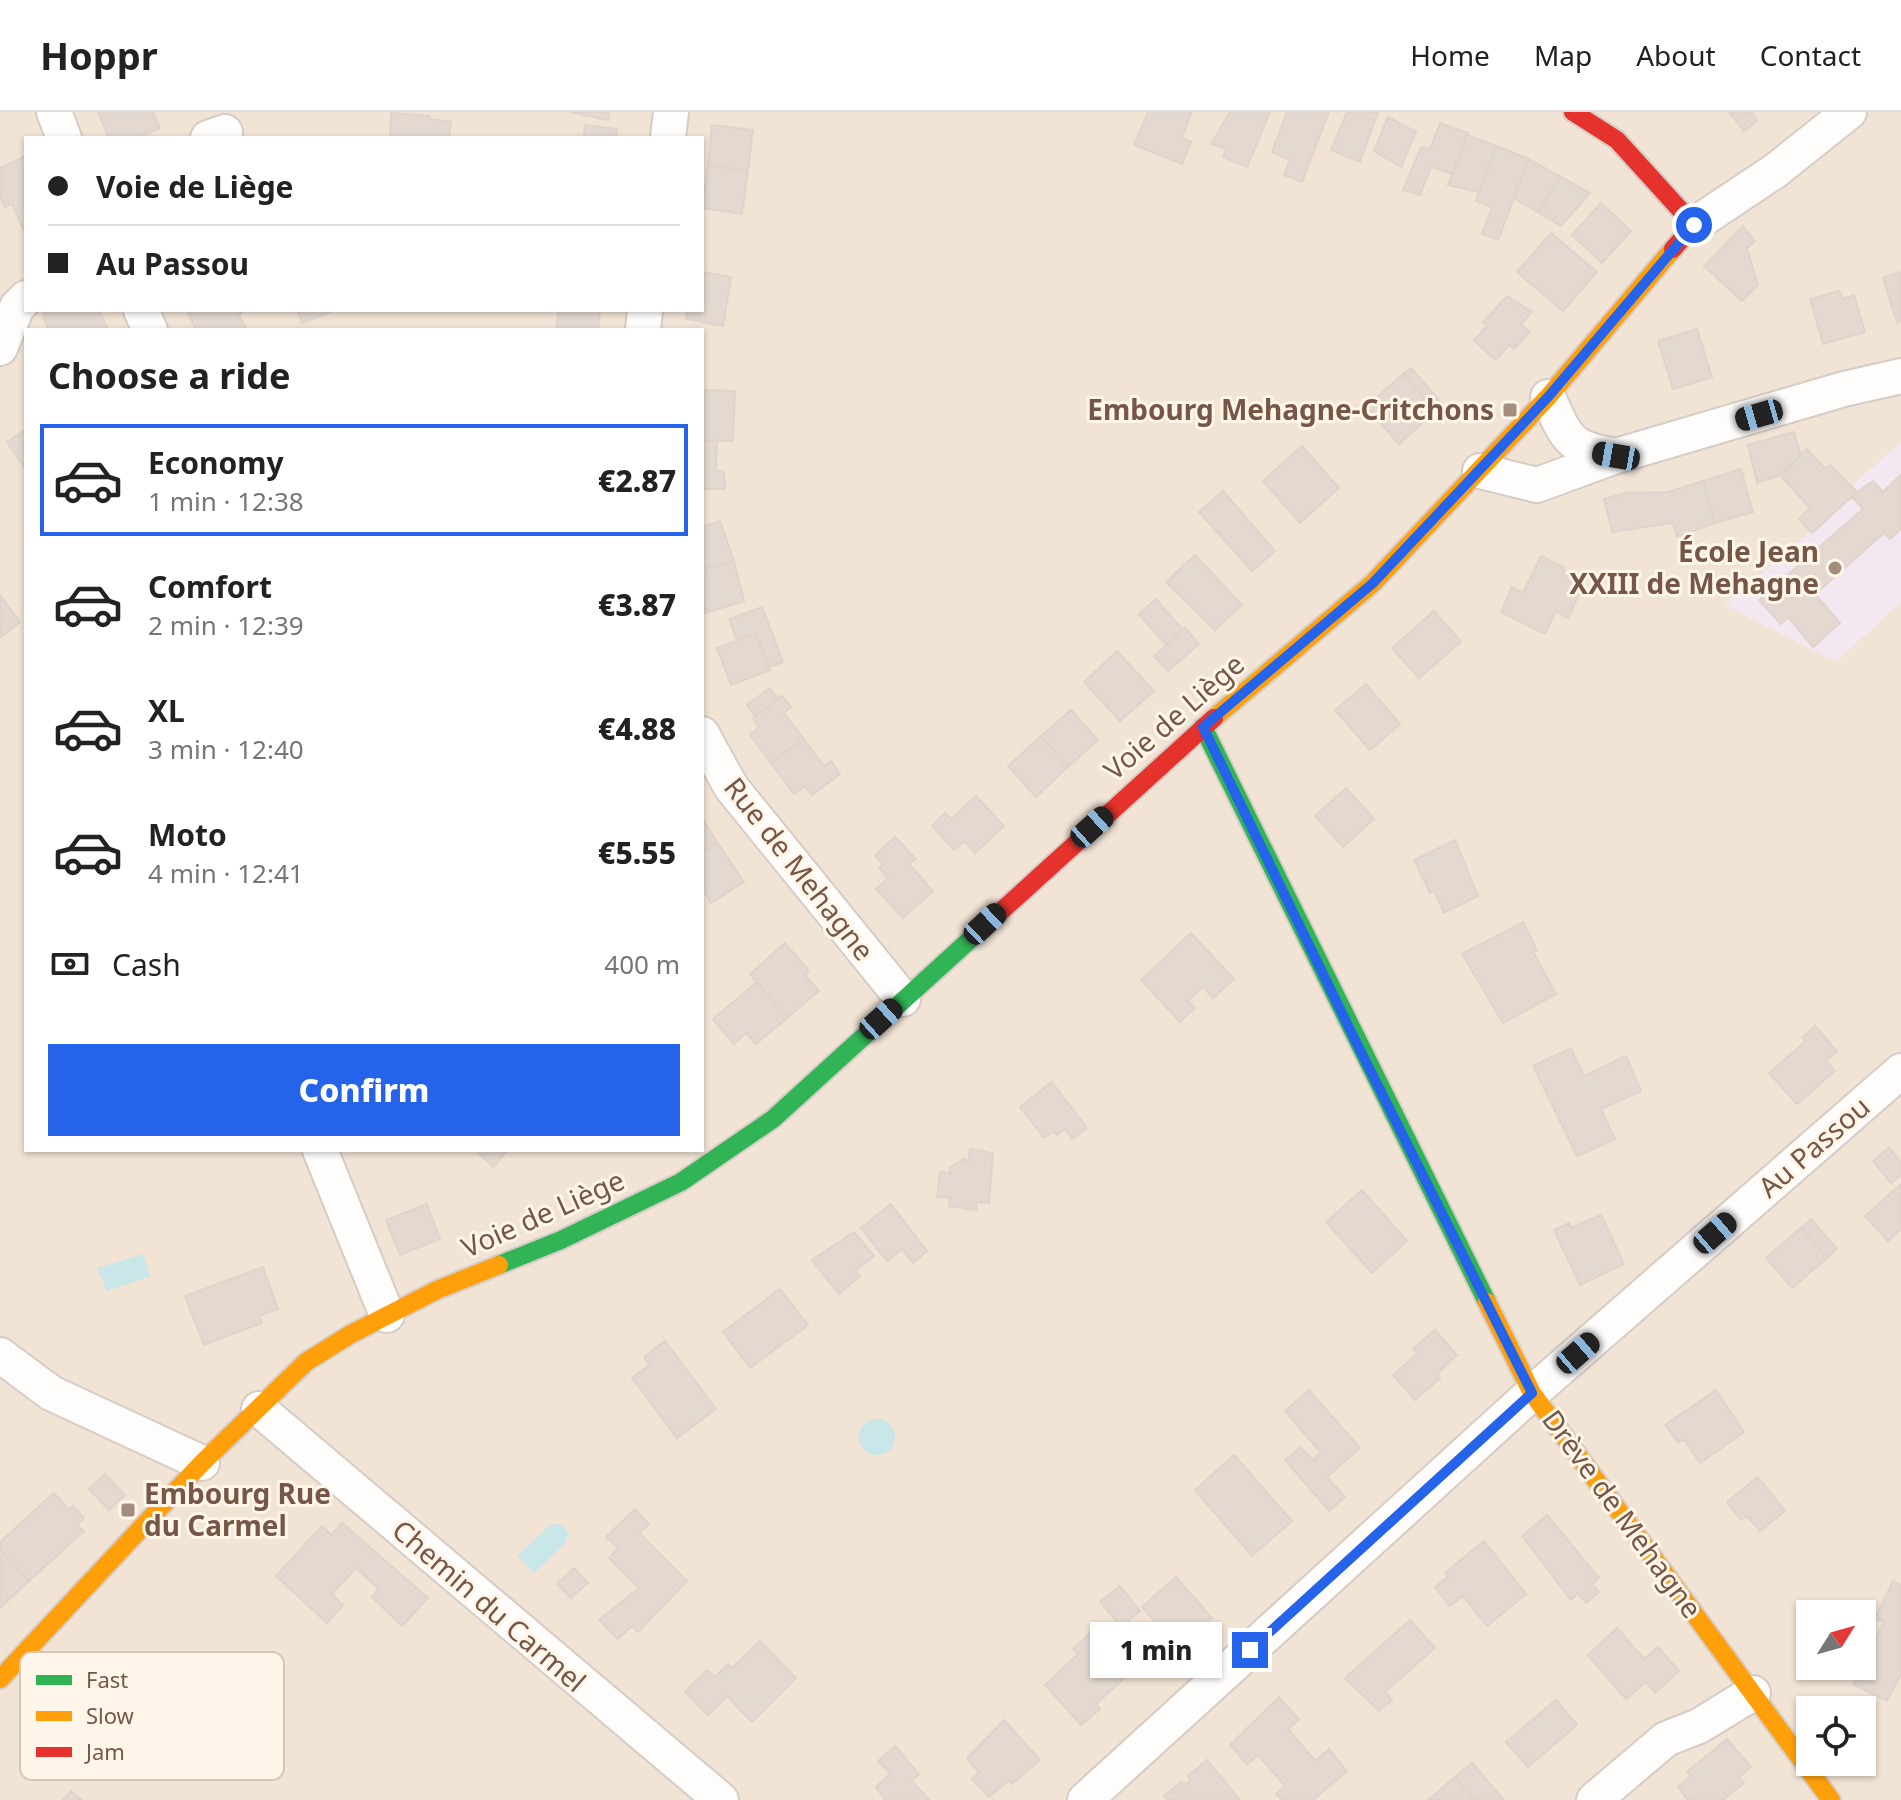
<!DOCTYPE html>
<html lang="en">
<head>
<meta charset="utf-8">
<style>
  :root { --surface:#fff; --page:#f2f2f2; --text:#222; --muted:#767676; --line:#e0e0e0; --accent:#2563eb }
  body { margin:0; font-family:"Noto Sans",sans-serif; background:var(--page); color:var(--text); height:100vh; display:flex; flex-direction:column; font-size:30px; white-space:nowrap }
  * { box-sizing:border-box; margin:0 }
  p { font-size:26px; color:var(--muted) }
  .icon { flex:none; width:44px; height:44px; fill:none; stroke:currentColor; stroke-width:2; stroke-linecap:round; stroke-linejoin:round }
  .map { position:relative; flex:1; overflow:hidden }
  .side { position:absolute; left:24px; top:216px; width:680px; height:824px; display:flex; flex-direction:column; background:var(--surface); border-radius:0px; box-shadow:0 2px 6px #0004 }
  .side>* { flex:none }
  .banner { position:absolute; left:24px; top:24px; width:680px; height:176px; border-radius:0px; box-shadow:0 2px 6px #0004; display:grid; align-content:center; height:176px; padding:0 24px; background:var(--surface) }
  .needle { width:52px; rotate:53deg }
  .buttons { position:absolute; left:1796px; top:1488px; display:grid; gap:16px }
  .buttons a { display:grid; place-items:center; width:80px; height:80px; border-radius:0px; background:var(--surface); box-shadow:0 2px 6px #0004; font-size:40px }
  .end { position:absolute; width:36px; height:36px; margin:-18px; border:10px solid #2563eb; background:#fff; box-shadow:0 0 0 4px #fff }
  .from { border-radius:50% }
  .bubble { position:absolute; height:56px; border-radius:0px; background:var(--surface); box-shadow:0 2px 6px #0004; font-size:26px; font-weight:800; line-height:56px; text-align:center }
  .car { position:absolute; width:24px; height:48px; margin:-24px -12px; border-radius:10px; box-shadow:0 0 6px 2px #0007; background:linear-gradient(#222 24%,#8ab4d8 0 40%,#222 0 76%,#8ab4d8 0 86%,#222 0) }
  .banner b { display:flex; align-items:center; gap:28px; height:76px; font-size:30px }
  .banner b+b { border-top:2px solid var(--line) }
  .banner i { width:20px; height:20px; background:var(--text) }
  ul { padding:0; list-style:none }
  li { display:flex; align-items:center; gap:24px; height:112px; margin:0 16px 12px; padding:0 8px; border:4px solid transparent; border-radius:0px }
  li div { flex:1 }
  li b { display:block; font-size:30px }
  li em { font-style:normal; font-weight:800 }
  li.current { border-color:var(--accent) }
  li>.icon { width:72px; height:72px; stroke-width:1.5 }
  h2 { padding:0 24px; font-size:36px; line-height:96px }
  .pay { display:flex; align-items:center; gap:20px; height:88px; padding:0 24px; font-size:30px }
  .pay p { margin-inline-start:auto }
  .button { display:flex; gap:16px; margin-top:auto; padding:16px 24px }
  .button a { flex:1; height:92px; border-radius:0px; background:var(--accent); color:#fff; font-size:32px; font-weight:800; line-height:92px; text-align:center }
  header { display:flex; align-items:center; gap:48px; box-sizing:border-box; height:112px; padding:0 40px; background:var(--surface); border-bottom:2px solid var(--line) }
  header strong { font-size:38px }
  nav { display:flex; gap:44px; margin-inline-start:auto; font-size:28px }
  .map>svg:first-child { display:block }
</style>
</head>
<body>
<header>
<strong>Hoppr</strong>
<nav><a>Home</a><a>Map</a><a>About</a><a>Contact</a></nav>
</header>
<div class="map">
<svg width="1901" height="1688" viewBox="0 0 1901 1688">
  <rect width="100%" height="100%" fill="#f7f1e8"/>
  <path fill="#f1e4d5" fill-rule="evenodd" d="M 0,0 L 1901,0 L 1901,1688 L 0,1688 ZM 26,26 L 702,26 L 702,198 L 26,198 ZM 26,218 L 702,218 L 702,1038 L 26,1038 ZM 1810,1502 L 1862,1502 L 1862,1554 L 1810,1554 ZM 1810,1598 L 1862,1598 L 1862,1650 L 1810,1650 Z"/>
  <path fill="#f3e7f2" d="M 1901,330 L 1901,490 L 1836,550 L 1725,493 L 1857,380 L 1852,374 Z"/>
  <path fill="#c9e6e8" d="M 143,1142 L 150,1164 L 107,1179 L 97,1156 Z
    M859 1325a18 18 0 1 1 36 0a18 18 0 1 1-36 0Z
    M 560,1412 L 568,1420 L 566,1430 L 534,1461 L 517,1444 L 550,1413 Z"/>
  <path fill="#e3d9d0" stroke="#e0d3ca" stroke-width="2" d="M 98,0 L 153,0 L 160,16 L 136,26 L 109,26 Z
    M 570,0 L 609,0 L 608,8 Z
    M 1148,0 L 1192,0 L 1182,26 L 1191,30 L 1182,52 L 1134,33 Z
    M 1230,0 L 1270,0 L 1247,55 L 1223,45 L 1226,37 L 1211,32 Z
    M 1287,0 L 1329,0 L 1302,70 L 1284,63 L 1290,48 L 1272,40 Z
    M 1347,0 L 1378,0 L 1360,50 L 1331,38 Z
    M 1729,0 L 1752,0 L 1757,9 L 1744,19 Z
    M 391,1 L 430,4 L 430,7 L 451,10 L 449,26 L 390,26 Z
    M 1388,5 L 1416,20 L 1401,55 L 1374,39 Z
    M 1440,11 L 1468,21 L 1452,62 L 1431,55 L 1420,83 L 1403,78 L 1421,35 L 1430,37 Z
    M 585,13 L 617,17 L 616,26 L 584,26 Z
    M 712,13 L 753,18 L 748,59 L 708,53 Z
    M 1467,23 L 1497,34 L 1479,80 L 1448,73 Z
    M 1497,34 L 1529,47 L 1498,128 L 1482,122 L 1492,95 L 1476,89 Z
    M 26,44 L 26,123 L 12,92 L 5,95 L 0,84 L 0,56 Z
    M 1529,47 L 1561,65 L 1538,100 L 1513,86 Z
    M 708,53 L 748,59 L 742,102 L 702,96 Z
    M 1561,65 L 1590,81 L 1561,114 L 1538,100 Z
    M 1601,91 L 1631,119 L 1602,151 L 1572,123 Z
    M 1743,114 L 1755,129 L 1747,136 L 1758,173 L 1742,189 L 1704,154 Z
    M 1551,121 L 1597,160 L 1563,199 L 1517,160 Z
    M 702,160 L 731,165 L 723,214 L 686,207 L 687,198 L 702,198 Z
    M 1901,160 L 1901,209 L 1897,211 L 1883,166 Z
    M 1839,179 L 1843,187 L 1854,183 L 1865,220 L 1823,232 L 1810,187 Z
    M 1507,184 L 1532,200 L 1521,212 L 1530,220 L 1514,237 L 1509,233 L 1496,248 L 1474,229 L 1487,213 L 1483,210 Z
    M 45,198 L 99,198 L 108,218 L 49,218 L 43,204 Z
    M 187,198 L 245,198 L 239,203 L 246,217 L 196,218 Z
    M 297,198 L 335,198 L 302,211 Z
    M 559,198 L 600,198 L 598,218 L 556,218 Z
    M 1697,217 L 1712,265 L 1673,277 L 1658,229 Z
    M 1411,256 L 1443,293 L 1436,299 L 1403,262 Z
    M 1403,262 L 1436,299 L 1399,332 L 1366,295 Z
    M 702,278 L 735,279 L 733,329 L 702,328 Z
    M 25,318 L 26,319 L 26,358 L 7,330 Z
    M 1794,320 L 1801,343 L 1781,363 L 1757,371 L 1748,333 Z
    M 702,328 L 717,328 L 716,358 L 724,361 L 725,377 L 702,377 Z
    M 1302,334 L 1339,376 L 1300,411 L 1263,369 Z
    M 1807,337 L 1825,357 L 1830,353 L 1857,380 L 1812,421 L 1799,407 L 1810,396 L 1779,362 Z
    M 1741,357 L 1753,400 L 1715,411 L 1703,369 Z
    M 1901,363 L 1901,417 L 1890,427 L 1884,421 L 1815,482 L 1840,511 L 1813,535 L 1788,505 L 1781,512 L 1759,488 L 1863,397 L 1852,385 L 1857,380 L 1873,369 L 1883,380 Z
    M 1703,369 L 1715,411 L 1677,425 L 1673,411 L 1612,420 L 1604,387 L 1627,381 L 1668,380 Z
    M 1223,379 L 1275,439 L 1252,459 L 1199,400 Z
    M 720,409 L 734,449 L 702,457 L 702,415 Z
    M 1195,443 L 1242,493 L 1215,518 L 1166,470 Z
    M 1541,444 L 1565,456 L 1563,462 L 1584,472 L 1568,506 L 1556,499 L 1545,522 L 1501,500 L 1512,475 L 1523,481 Z
    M 734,449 L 744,489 L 705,501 L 702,457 Z
    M 0,483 L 20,510 L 0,526 Z
    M 1156,487 L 1183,518 L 1166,533 L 1139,502 Z
    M 762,495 L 783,550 L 769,555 L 756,522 L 737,528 L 729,507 Z
    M 1434,499 L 1461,530 L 1419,566 L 1392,536 Z
    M 1185,516 L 1199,532 L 1168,559 L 1154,544 Z
    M 756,522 L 770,558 L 731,573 L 717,536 Z
    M 1117,539 L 1154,579 L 1120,609 L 1084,570 Z
    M 1366,572 L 1400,612 L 1370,638 L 1335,598 Z
    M 770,576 L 778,587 L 755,604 L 747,593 Z
    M 782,584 L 791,595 L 784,601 L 804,627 L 771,651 L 750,623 L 759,615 L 753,606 Z
    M 1071,598 L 1098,628 L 1068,655 L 1041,624 Z
    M 1041,624 L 1068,655 L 1036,685 L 1008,654 Z
    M 804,627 L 824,654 L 831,649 L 840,662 L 812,683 L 805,674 L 794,682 L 771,651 Z
    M 1346,676 L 1374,707 L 1343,735 L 1315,704 Z
    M 976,684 L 1004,714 L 975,741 L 964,729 L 954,738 L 932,714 L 945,701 L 951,707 Z
    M 702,706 L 717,730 L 702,740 Z
    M 895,725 L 916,747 L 909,752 L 933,779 L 903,806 L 876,777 L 888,766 L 879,756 L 883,752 L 875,743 Z
    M 1455,728 L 1478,784 L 1444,801 L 1434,779 L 1430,781 L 1414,748 Z
    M 717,730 L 744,770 L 711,791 L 702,776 L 702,740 Z
    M 1523,810 L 1537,838 L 1533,840 L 1556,882 L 1503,911 L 1462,842 Z
    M 1191,821 L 1234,867 L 1213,886 L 1203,875 L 1188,889 L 1195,896 L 1180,910 L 1141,868 Z
    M 785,831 L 809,859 L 805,863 L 819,879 L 787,906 L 750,862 Z
    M 757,870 L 787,906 L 756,932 L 746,921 L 734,932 L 713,907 Z
    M 1815,914 L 1837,939 L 1826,949 L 1835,959 L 1797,992 L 1769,961 L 1806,929 L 1802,926 Z
    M 1571,936 L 1584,964 L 1626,944 L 1641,979 L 1601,997 L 1615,1027 L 1577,1044 L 1533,954 Z
    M 1052,970 L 1087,1016 L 1072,1027 L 1065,1017 L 1057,1023 L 1054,1019 L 1044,1026 L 1020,995 Z
    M 1889,1036 L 1901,1050 L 1901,1063 L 1891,1071 L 1873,1049 Z
    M 970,1037 L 993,1041 L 989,1091 L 977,1090 L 976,1098 L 949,1094 L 950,1086 L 937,1085 L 940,1060 L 950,1061 L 950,1056 L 963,1047 L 969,1049 Z
    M 475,1038 L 508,1038 L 493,1055 Z
    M 1901,1072 L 1901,1117 L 1888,1129 L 1865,1104 Z
    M 1362,1078 L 1407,1129 L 1372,1161 L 1326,1110 Z
    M 427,1092 L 440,1127 L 400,1143 L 386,1108 Z
    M 891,1092 L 927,1139 L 913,1151 L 902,1137 L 887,1149 L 861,1116 Z
    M 1601,1103 L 1624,1152 L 1580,1173 L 1554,1118 L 1569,1111 L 1571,1116 Z
    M 1811,1107 L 1837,1137 L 1827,1146 L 1801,1116 Z
    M 1801,1116 L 1827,1146 L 1792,1176 L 1766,1146 Z
    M 854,1120 L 874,1144 L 855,1159 L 860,1164 L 839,1182 L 812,1148 Z
    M 263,1155 L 278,1197 L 259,1204 L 262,1211 L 204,1233 L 185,1184 Z
    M 780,1177 L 808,1213 L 750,1256 L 723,1220 Z
    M 1435,1218 L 1457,1243 L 1437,1262 L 1440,1266 L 1415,1288 L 1393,1263 L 1417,1242 L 1413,1237 Z
    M 665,1229 L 716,1297 L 677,1326 L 632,1266 L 649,1253 L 644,1245 Z
    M 1309,1278 L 1360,1336 L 1327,1365 L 1345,1385 L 1329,1399 L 1285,1348 L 1301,1335 L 1313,1348 L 1321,1341 L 1285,1299 Z
    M 1716,1278 L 1744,1320 L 1700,1351 L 1684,1327 L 1678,1331 L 1665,1313 Z
    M 1234,1343 L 1292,1409 L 1252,1444 L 1195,1378 Z
    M 105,1362 L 125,1383 L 109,1398 L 89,1377 Z
    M 1758,1365 L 1785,1399 L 1760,1419 L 1747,1404 L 1741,1408 L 1727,1390 Z
    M 54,1381 L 69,1398 L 73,1394 L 84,1406 L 77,1413 L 84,1419 L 29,1469 L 0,1437 L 0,1430 Z
    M 635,1397 L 649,1412 L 639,1421 L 687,1469 L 638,1520 L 632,1514 L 618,1527 L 599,1508 L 639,1476 L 609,1446 L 618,1436 L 606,1425 Z
    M 1547,1403 L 1599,1466 L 1592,1472 L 1599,1480 L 1586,1491 L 1578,1481 L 1571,1488 L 1522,1424 Z
    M 342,1411 L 428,1486 L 402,1514 L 372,1485 L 379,1477 L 356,1456 L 332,1482 L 343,1493 L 327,1511 L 276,1464 L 322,1414 L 331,1423 Z
    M 1484,1429 L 1526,1482 L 1487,1514 L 1463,1484 L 1450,1494 L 1435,1475 L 1448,1465 L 1445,1461 Z
    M 0,1437 L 29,1469 L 1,1495 L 0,1494 Z
    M 574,1456 L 588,1471 L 571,1486 L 557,1472 Z
    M 1176,1465 L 1212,1506 L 1175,1532 L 1142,1495 Z
    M 1893,1469 L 1901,1473 L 1901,1562 L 1887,1589 L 1853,1572 L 1884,1510 L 1875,1506 Z
    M 1120,1474 L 1140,1499 L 1121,1515 L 1100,1490 Z
    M 1410,1508 L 1435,1536 L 1385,1580 L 1392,1588 L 1379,1599 L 1345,1566 Z
    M 1617,1516 L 1644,1547 L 1658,1535 L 1679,1559 L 1655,1581 L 1646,1570 L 1626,1587 L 1588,1543 Z
    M 1091,1520 L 1129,1562 L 1096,1592 L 1100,1597 L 1081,1613 L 1045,1573 L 1078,1542 L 1073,1537 Z
    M 760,1529 L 796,1566 L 752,1610 L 727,1584 L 708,1603 L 685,1580 L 707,1558 L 715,1565 L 728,1552 L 732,1556 Z
    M 1279,1585 L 1299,1608 L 1288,1617 L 1315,1649 L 1329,1637 L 1347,1659 L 1313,1688 L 1282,1688 L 1276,1682 L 1285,1674 L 1258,1643 L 1247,1652 L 1230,1633 Z
    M 1556,1588 L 1577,1613 L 1528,1655 L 1506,1630 Z
    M 1004,1608 L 1040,1648 L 1012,1672 L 1009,1668 L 989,1685 L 972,1667 L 979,1661 L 967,1646 Z
    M 1727,1627 L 1751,1655 L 1739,1665 L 1744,1671 L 1723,1688 L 1688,1688 L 1678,1675 L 1691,1664 L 1687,1660 Z
    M 895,1634 L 919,1662 L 912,1669 L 929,1688 L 885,1688 L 876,1675 L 890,1662 L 878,1649 Z
    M 1207,1648 L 1240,1688 L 1167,1688 L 1164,1684 L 1181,1670 L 1185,1673 L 1191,1668 L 1188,1664 Z
    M 1472,1651 L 1504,1688 L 1474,1688 L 1455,1665 Z
    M 1455,1665 L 1474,1688 L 1428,1688 Z
    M 71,1679 L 82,1688 L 63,1688 Z"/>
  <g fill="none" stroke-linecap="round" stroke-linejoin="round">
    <g stroke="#d6ccc5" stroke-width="38">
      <path id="street" d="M 54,0 L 64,26
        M 208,26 L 225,20
        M 668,26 L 671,0
        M 1694,113 L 1775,59 L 1849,0
        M 141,198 L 150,218
        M 643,218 L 645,198
        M 0,236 L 17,195 L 26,186
        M 1548,285 C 1567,327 1568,336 1616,344
        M 1480,359 L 1537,373 L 1616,344 L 1844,277 L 1901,264
        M 702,622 L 731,675 L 903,887
        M 320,1038 L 387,1203
        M 0,1243 L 51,1281 L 202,1351
        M 259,1297 L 721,1688
        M 1085,1688 L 1532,1281 L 1901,959
        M 1594,1688 L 1666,1627 L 1699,1614 L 1753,1581"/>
    </g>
    <g stroke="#d6ccc5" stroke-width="22">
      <path id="fast" d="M 1203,615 L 1487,1190
        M 499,1153 L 561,1128 L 681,1070 L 773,1007 L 975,823"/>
    </g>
    <g stroke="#d6ccc5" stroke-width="22">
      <path id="slow" d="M 1214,606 L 1373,471 L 1548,285 L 1673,137
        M 1487,1190 L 1532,1281 L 1831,1688
        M 0,1567 L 202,1351 L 306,1250 L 351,1222 L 437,1178 L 499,1153"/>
    </g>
    <g stroke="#d6ccc5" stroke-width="22">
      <path id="jam" d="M 1573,0 L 1617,28 L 1694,113 L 1673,137
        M 975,823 L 1214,606"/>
    </g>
    <use href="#street" stroke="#fefdfc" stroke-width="34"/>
    <use href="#fast" stroke="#30b455" stroke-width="18"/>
    <use href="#slow" stroke="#ff9f0a" stroke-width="18"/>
    <use href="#jam" stroke="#e5322d" stroke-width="18"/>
  </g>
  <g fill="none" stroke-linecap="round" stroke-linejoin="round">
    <path stroke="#2563eb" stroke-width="10" d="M 1250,1538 L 1532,1281 L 1357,932 L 1203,615 L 1373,471 L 1548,285 L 1694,113"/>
  </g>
  <g fill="#a38d7f" stroke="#fff6e9" stroke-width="3">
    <rect x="1502" y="290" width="16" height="16" rx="4"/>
    <circle cx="1835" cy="456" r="8"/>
    <rect x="120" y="1390" width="16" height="16" rx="4"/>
  </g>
  <g text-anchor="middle" stroke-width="6" stroke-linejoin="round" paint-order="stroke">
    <g font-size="28" font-weight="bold" fill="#765747" stroke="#fff6e9" text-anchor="end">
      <text x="1494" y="308">Embourg Mehagne-Critchons</text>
      <text x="1819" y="450">École Jean<tspan x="1819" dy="32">XXIII de Mehagne</tspan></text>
      <text x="144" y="1392" text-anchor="start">Embourg Rue<tspan x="144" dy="32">du Carmel</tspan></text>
    </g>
    <g font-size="28" fill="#765747" stroke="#fff6e9">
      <text transform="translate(1174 605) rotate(-41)" y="10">Voie de Liège</text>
      <text transform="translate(799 757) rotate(52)" y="10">Rue de Mehagne</text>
      <text transform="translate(1814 1035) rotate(-41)" y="10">Au Passou</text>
      <text transform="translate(543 1102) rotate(-24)" y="10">Voie de Liège</text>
      <text transform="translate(1622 1402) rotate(54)" y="10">Drève de Mehagne</text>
      <text transform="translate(489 1494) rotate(41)" y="10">Chemin du Carmel</text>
    </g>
  </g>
  <rect x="20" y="1540" width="264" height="128" rx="12" fill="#fff6e9" stroke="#d6c6b8" stroke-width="2"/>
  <rect x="36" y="1563" width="36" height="10" fill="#30b455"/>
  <rect x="36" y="1599" width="36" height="10" fill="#ff9f0a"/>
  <rect x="36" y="1635" width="36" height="10" fill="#e5322d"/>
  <g font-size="22" fill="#765747">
    <text x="86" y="1576">Fast</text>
    <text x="86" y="1612">Slow</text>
    <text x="86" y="1648">Jam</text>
  </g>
</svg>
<div class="buttons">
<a><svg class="needle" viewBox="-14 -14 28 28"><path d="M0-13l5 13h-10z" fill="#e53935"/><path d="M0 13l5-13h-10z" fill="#767676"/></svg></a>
<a><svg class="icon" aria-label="locate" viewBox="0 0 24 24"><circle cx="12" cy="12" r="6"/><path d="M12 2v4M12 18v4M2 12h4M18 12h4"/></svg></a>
</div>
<i class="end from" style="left:1694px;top:113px"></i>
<i class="end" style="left:1250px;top:1538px"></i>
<div class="bubble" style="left:1090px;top:1510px;width:132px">1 min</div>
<i class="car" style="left:1759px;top:303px;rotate:254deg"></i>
<i class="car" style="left:1616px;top:344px;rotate:280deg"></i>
<i class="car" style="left:1092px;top:715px;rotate:48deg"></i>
<i class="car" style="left:985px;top:812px;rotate:47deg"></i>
<i class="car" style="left:881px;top:907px;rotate:48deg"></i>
<i class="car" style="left:1715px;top:1121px;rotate:49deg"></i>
<i class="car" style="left:1578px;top:1241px;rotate:49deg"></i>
<div class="banner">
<b><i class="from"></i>Voie de Liège</b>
<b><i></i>Au Passou</b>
</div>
<section class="side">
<h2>Choose a ride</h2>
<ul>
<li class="current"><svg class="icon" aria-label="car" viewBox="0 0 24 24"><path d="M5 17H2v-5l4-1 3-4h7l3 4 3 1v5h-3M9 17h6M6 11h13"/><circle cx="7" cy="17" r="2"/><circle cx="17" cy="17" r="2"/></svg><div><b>Economy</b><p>1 min · 12:38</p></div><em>€2.87</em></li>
<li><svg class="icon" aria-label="car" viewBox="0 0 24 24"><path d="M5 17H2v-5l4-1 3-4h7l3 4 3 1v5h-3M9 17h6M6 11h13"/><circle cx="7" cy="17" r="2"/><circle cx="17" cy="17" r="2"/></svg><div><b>Comfort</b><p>2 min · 12:39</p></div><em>€3.87</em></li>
<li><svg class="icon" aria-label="car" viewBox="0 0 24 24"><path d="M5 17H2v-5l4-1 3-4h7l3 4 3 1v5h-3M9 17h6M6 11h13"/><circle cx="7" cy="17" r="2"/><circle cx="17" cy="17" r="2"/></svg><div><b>XL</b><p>3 min · 12:40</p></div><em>€4.88</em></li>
<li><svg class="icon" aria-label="car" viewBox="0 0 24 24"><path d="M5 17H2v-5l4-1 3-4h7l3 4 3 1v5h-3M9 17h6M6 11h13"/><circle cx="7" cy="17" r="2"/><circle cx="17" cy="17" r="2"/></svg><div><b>Moto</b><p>4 min · 12:41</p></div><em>€5.55</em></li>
</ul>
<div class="pay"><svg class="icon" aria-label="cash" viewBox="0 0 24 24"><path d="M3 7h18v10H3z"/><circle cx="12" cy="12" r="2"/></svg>Cash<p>400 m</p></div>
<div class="button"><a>Confirm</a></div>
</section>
</div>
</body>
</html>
